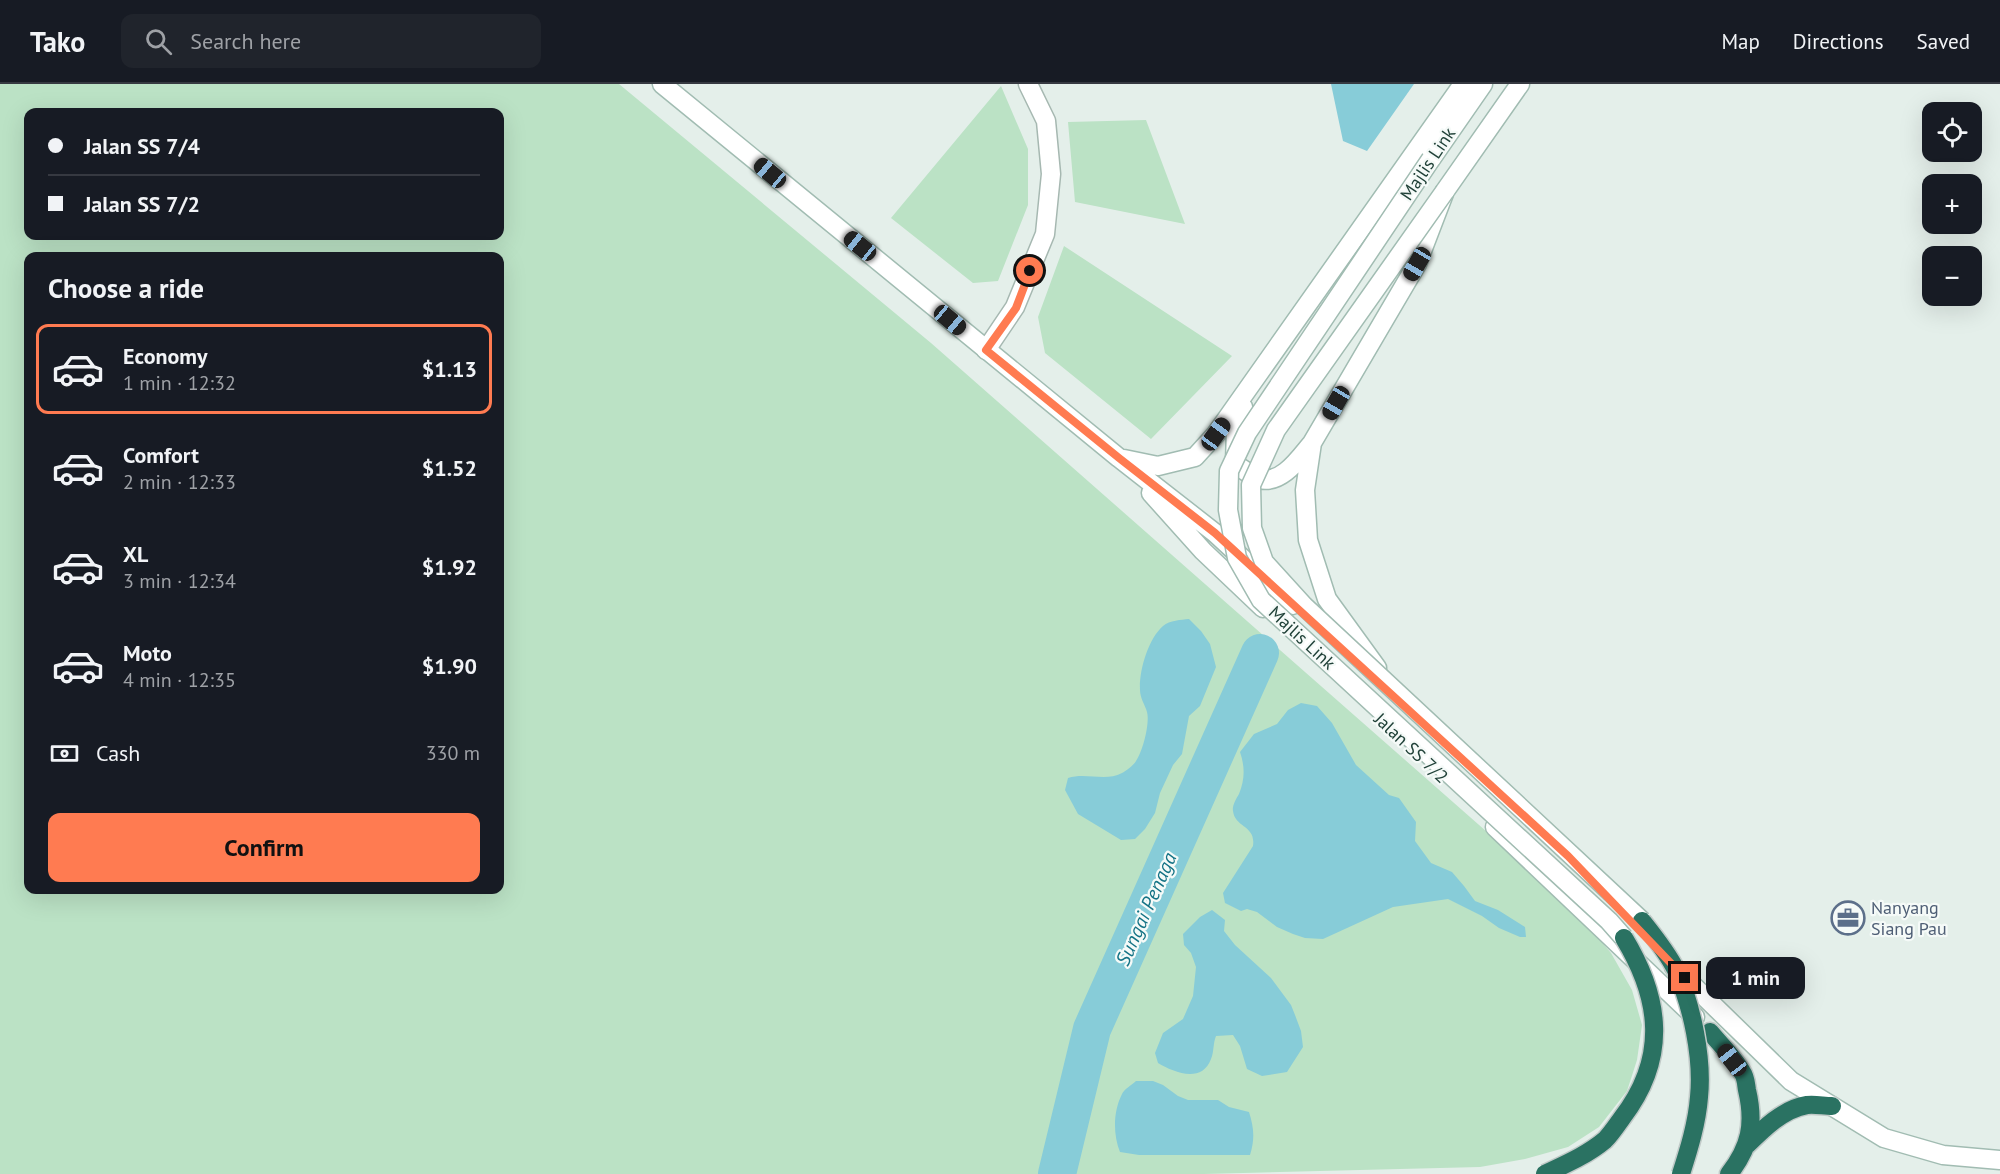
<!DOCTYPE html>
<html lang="en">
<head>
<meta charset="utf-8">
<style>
  :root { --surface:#171b24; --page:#20242c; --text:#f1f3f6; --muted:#9ea1a6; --line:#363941; --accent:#ff7b51 }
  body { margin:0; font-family:"PT Sans",sans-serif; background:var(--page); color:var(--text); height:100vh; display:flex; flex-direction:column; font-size:22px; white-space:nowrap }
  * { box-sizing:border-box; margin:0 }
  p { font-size:20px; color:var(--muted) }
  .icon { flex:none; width:33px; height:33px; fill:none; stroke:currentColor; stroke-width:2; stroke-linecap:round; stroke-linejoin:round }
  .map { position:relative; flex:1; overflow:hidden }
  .details { position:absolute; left:24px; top:168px; width:480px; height:642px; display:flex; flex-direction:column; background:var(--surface); border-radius:12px; box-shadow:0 6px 24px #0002 }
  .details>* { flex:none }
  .hud { position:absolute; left:24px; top:24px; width:480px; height:132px; border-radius:12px; box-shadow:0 6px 24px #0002; display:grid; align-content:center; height:132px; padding:0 24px; background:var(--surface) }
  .tools { position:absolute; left:1922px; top:18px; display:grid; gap:12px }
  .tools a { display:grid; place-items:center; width:60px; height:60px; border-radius:12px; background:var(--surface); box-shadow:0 6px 24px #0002; font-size:30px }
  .end { position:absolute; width:27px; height:27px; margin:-14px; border:8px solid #ff7b51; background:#111; box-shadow:0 0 0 3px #111 }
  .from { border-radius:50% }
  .bubble { position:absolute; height:42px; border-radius:12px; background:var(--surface); box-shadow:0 6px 24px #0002; font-size:20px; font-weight:800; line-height:42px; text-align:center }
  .car { position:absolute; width:18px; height:36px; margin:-18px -9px; border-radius:8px; box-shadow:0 0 4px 2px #0007; background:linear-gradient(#222 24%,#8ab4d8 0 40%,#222 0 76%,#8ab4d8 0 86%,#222 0) }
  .hud b { display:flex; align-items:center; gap:21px; height:57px; font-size:22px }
  .hud b+b { border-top:2px solid var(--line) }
  .hud i { width:15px; height:15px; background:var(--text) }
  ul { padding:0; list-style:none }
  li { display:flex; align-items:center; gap:18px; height:90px; margin:0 12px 9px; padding:0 12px; border:3px solid transparent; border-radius:12px }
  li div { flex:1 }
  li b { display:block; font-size:22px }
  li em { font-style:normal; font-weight:800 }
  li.active { border-color:var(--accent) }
  li>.icon { width:54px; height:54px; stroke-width:1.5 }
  h2 { padding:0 24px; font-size:27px; line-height:72px }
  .pay { display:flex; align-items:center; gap:15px; height:66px; padding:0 24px; font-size:22px }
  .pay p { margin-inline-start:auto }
  .action { display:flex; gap:12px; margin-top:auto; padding:12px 24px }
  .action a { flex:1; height:69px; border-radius:12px; background:var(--accent); color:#111; font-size:24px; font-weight:800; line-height:69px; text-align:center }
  header { display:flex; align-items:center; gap:36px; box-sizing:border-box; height:84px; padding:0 30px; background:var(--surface); border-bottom:2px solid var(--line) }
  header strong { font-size:28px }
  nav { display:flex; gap:33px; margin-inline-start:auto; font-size:21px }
  .search { width:420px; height:54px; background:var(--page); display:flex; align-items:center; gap:15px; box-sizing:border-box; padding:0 21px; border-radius:12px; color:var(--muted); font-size:22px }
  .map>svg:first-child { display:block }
</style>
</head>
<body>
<header>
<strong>Tako</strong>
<div class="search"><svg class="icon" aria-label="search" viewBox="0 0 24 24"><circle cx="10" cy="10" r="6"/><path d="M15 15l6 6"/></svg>Search here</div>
<nav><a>Map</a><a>Directions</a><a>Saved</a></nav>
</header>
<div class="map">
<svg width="2000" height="1090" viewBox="0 0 2000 1090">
  <rect width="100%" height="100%" fill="#e4efea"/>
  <path fill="#bbe2c5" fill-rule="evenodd" d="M 0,0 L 619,0 L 931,259 L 1570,821 L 1611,869 L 1632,906 L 1642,941 L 1637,976 L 1627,1007 L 1599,1043 L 1568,1063 L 1525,1075 L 1480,1083 L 1204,1090 L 0,1090 ZM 28,28 L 500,28 L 500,152 L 28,152 ZM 28,172 L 500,172 L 500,806 L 28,806 Z
    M 1001,2 L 1028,65 L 1028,121 L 998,197 L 973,199 L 891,134 Z
    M 1146,36 L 1185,140 L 1075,118 L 1068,38 Z
    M 1064,162 L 1232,272 L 1151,355 L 1045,269 L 1038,233 Z"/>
  <path fill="#87ccd8" d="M 1331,0 L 1414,0 L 1367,67 L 1343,57 Z
    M 1189,535 L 1201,547 L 1210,560 L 1216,583 L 1200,622 L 1189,632 L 1182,670 L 1173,681 L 1160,709 L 1155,729 L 1145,745 L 1135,755 L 1121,756 L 1078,730 L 1065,706 L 1068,694 C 1086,688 1105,698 1122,689 C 1126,687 1134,681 1136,677 C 1143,667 1150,639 1147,628 C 1145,621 1140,614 1140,606 C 1139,587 1148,555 1163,542 C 1170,536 1181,536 1189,535 Z
    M 1301,619 L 1317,622 L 1332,639 L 1356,681 L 1389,711 L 1399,714 L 1416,738 L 1415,757 L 1431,779 L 1452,788 L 1464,802 L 1475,817 L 1498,826 L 1525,843 L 1526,853 L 1520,853 L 1499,844 L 1482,832 L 1448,815 L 1393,823 L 1323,855 L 1305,854 L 1293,850 L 1277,843 L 1257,828 L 1247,825 L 1241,827 L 1225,819 L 1223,809 L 1253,762 C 1256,741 1235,744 1233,727 C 1232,722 1236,715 1239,710 C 1245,695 1245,683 1240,668 L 1254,650 L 1277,640 L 1288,626 Z
    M 1212,826 L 1225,836 L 1224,847 L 1235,861 L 1271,894 L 1291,921 L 1295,931 L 1301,947 L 1303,963 L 1287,988 L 1262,992 L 1247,985 L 1240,962 L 1233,951 L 1216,952 C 1213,959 1214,968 1211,975 C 1202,1000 1173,988 1158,979 L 1155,969 L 1163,949 L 1183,935 L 1193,912 L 1196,883 L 1191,869 L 1184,861 L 1183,850 L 1200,833 Z
    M 1136,997 L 1153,997 L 1163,1001 L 1178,1012 L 1188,1016 L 1218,1016 L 1229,1023 L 1249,1028 C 1254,1044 1255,1055 1250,1071 L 1139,1071 L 1120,1068 C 1113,1050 1113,1028 1122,1010 C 1124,1005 1132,1001 1136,997 Z"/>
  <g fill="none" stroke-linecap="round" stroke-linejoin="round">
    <path stroke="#87ccd8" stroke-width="38" d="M 1057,1090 L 1092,945 L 1260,569"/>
    <g stroke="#a6b8b1" stroke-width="21">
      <path id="street" d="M 986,266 L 1015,223 L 1045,150 L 1051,90 L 1046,37 L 1028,0"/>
    </g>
    <g stroke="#a1bcb2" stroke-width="21">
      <path id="secondary" d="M 662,0 L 1119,374 L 1215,449 L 1293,521
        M 1431,75 L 1483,0
        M 1243,323 L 1236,344 L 1235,380 C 1242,384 1252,393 1259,395 C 1282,401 1300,373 1312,359
        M 1124,375 L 1158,382 L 1195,373 L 1216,350 L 1463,0
        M 1151,409 L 1203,467 L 1263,524
        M 1377,584 L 1327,515 L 1308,456 L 1305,406 L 1312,359 L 1417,180 L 1445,107 L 1520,0
        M 1495,743 L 1695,933
        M 1674,883 L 1791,997 L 1884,1054 L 1943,1071 L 2000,1076"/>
    </g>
    <g stroke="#c1cac8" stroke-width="21">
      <path id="highway" d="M 1710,948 C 1721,961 1734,974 1742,988 C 1746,993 1746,1001 1747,1006 C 1755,1040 1750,1063 1729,1090
        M 1747,1061 C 1763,1045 1783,1025 1807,1021 C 1815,1020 1824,1022 1832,1022"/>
    </g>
    <use href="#street" stroke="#fff" stroke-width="18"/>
    <use href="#secondary" stroke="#fff" stroke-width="18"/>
    <use href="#highway" stroke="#2a7262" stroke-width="18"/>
    <g stroke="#a1bcb2" stroke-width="21" stroke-linecap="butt">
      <path id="secondary-bridge" d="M 1431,75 L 1247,349 L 1229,387 L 1228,426 L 1237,474 L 1261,516 L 1609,837 L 1624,854
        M 1445,107 L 1276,346 L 1251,401 L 1252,444 L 1264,478 L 1304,522 L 1642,837"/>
    </g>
    <g stroke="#c1cac8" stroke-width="21" stroke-linecap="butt">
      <path id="highway-bridge" d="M 1642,837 C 1654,852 1667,868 1676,886 C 1692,922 1703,974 1699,1013 C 1697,1039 1689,1065 1681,1090
        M 1545,1090 C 1566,1080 1587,1071 1605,1056 C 1611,1050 1617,1041 1622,1034 C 1668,974 1661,915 1624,854"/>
    </g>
    <use href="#secondary-bridge" stroke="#fff" stroke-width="18"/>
    <use href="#highway-bridge" stroke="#2a7262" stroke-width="18"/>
  </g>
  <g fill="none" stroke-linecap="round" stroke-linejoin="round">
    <path stroke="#ff7b51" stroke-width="8" d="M 1030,187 L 1016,224 L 986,266 L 1119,374 L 1215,449 L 1568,772 L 1685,894"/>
  </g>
  <defs>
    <g id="office-ring" transform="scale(1.725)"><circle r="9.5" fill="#f5faf8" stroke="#5c6f8a" stroke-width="1.5"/><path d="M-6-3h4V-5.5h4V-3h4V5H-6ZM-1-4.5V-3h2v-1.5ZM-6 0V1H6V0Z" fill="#5c6f8a"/></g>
  </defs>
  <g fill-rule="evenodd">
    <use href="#office-ring" x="1848" y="834"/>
  </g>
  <g text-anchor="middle" stroke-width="4.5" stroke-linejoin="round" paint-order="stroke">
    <g font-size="18" fill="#214239" stroke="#f5faf8">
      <text transform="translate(1428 80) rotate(-56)" y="6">Majlis Link</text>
      <text transform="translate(1302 554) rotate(43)" y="6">Majlis Link</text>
      <text transform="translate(1411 664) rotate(43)" y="6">Jalan SS 7/2</text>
    </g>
    <g font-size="18" fill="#4e5e75" stroke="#f5faf8" text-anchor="start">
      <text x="1871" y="830">Nanyang<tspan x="1871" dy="21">Siang Pau</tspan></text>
    </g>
    <g font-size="20" font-style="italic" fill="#147385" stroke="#f5faf8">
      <text transform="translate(1146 825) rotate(-66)" y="7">Sungai Penaga</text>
    </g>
  </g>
</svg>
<div class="tools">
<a><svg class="icon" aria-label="locate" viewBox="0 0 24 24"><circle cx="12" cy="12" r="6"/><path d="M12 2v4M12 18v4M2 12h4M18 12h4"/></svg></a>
<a>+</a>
<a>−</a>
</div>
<i class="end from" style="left:1030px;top:187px"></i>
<i class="end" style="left:1685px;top:894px"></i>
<div class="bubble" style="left:1706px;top:873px;width:99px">1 min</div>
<i class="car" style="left:770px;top:89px;rotate:310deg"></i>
<i class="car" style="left:860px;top:162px;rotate:309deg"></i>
<i class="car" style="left:1417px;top:180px;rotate:210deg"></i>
<i class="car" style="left:950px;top:236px;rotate:130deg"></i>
<i class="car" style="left:1336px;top:319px;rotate:210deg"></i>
<i class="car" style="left:1216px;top:350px;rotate:36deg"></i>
<i class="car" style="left:1732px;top:976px;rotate:322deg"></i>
<div class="hud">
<b><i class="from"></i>Jalan SS 7/4</b>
<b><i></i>Jalan SS 7/2</b>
</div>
<section class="details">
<h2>Choose a ride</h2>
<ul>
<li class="active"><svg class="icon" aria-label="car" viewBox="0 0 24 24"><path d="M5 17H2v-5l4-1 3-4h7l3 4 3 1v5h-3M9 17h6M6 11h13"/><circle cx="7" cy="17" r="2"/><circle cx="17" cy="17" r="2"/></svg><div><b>Economy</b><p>1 min · 12:32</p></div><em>$1.13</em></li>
<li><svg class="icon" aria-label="car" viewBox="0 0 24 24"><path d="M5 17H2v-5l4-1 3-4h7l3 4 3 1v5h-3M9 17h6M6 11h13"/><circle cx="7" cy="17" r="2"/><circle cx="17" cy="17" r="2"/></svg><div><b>Comfort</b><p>2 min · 12:33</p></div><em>$1.52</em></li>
<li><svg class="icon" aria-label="car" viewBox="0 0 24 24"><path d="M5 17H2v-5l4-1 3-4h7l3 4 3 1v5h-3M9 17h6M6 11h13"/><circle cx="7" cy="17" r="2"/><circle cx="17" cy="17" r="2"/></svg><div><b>XL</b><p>3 min · 12:34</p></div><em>$1.92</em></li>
<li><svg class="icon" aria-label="car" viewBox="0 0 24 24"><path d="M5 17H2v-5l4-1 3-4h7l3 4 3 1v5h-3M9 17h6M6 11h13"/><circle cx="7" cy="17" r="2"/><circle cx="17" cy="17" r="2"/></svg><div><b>Moto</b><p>4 min · 12:35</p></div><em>$1.90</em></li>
</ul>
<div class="pay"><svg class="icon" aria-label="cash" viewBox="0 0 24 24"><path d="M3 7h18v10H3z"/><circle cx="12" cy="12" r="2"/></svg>Cash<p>330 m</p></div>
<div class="action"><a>Confirm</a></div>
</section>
</div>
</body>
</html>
